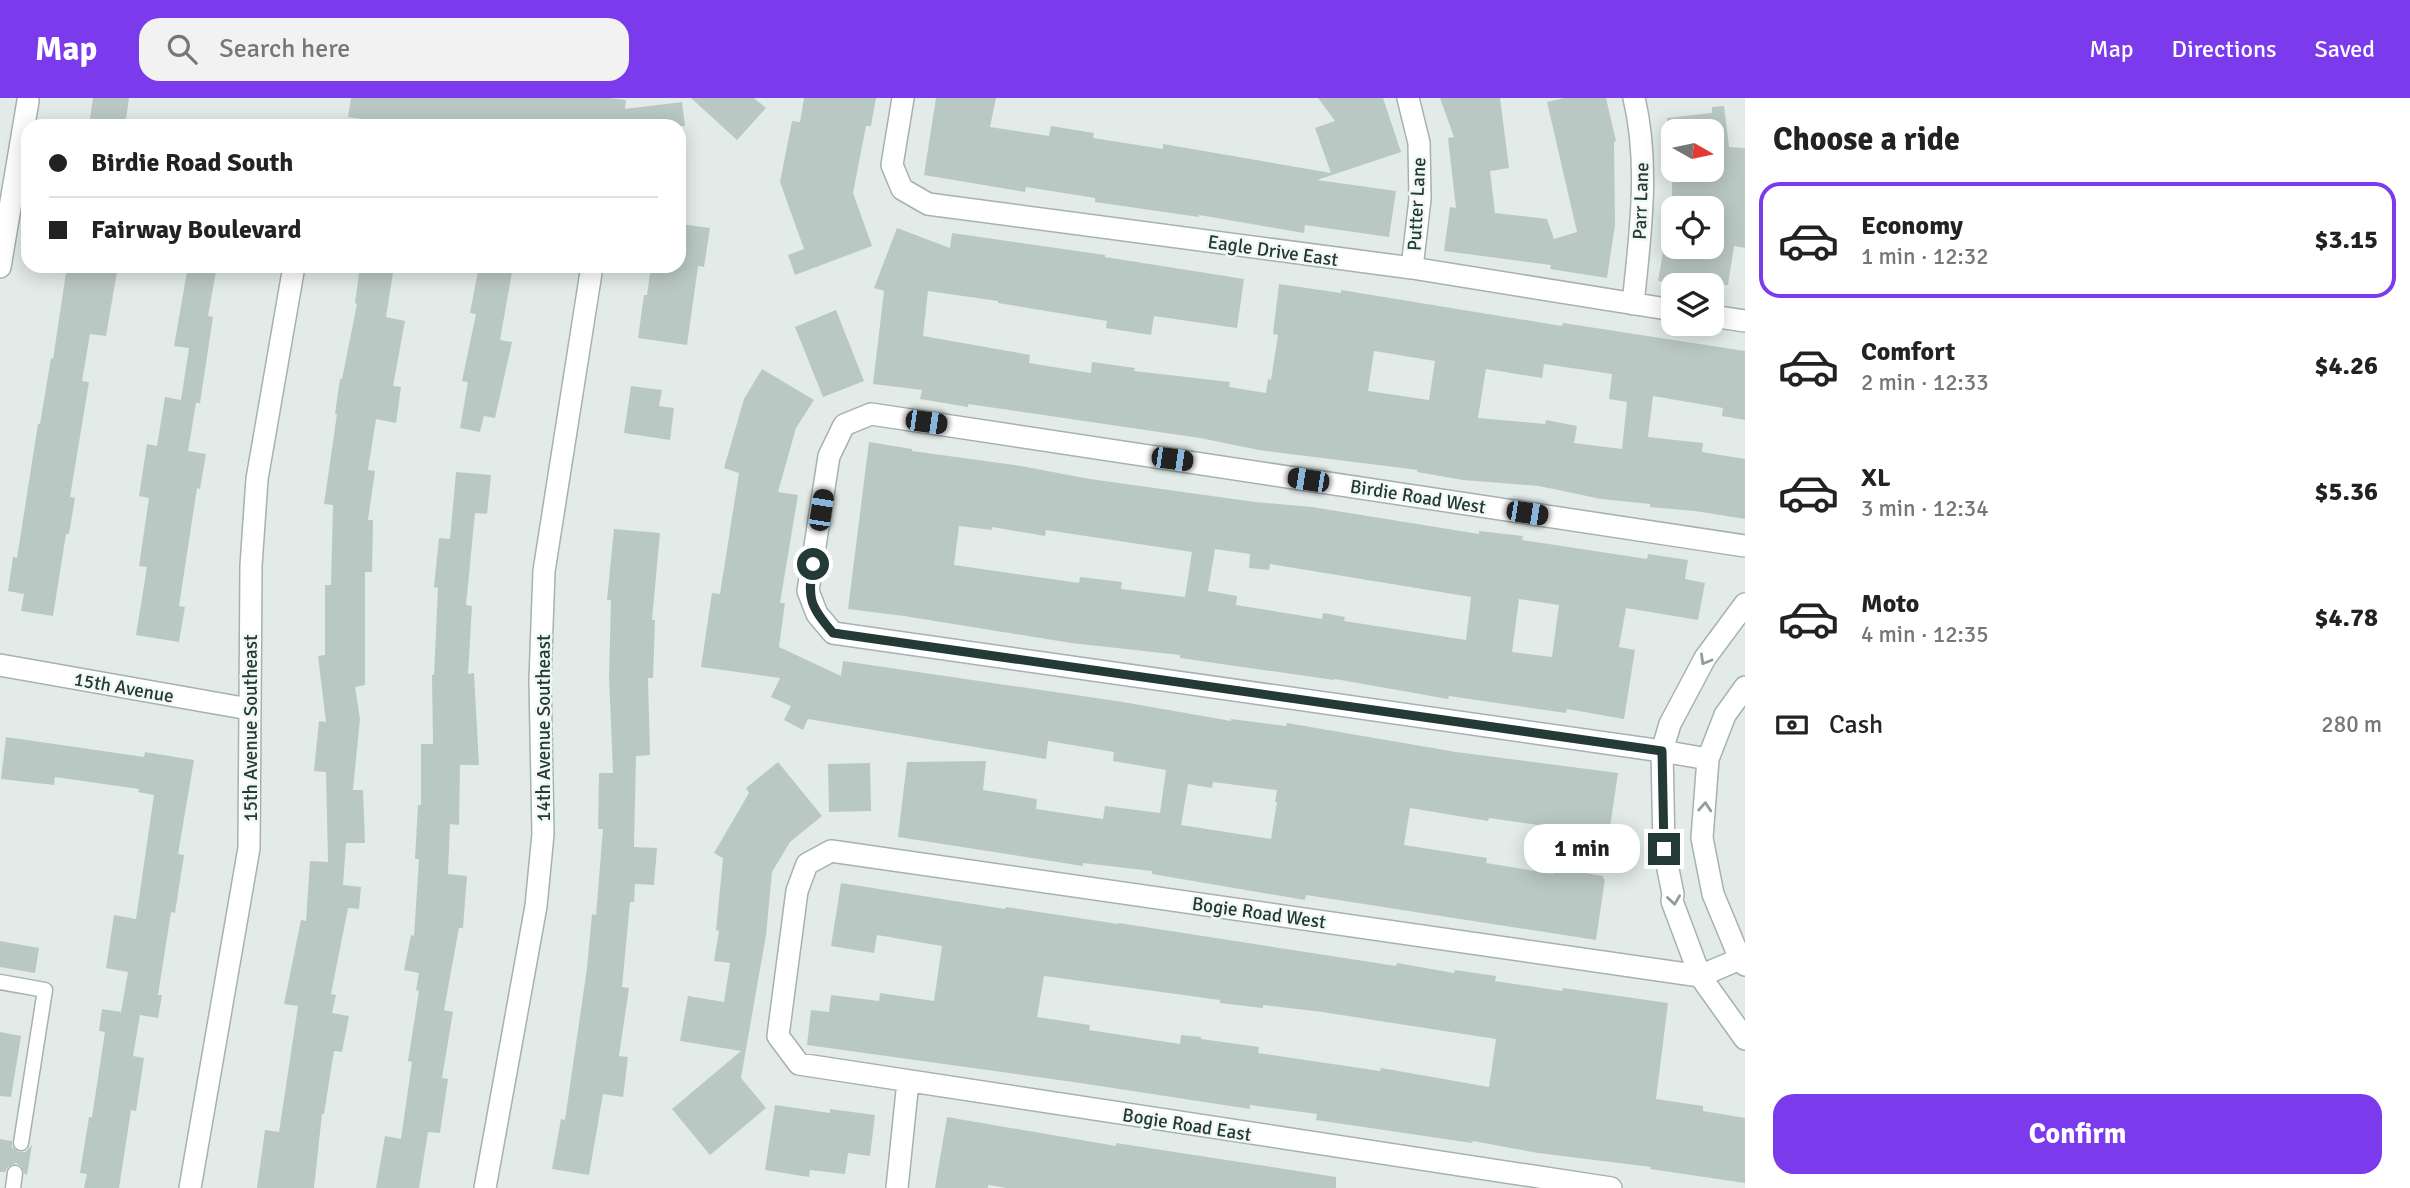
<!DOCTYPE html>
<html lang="en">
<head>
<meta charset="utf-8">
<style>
  :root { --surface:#fff; --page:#f2f2f2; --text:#222; --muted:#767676; --line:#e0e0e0; --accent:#7c3aed }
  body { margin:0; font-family:Signika,sans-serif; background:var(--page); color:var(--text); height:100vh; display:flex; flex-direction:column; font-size:26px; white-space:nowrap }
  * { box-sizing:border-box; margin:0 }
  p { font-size:23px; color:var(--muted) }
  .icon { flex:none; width:38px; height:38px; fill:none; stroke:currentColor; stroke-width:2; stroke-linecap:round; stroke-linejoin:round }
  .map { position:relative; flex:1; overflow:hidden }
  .sheet { display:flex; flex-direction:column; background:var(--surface); width:665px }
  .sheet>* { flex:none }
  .guide { position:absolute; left:21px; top:21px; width:665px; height:154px; border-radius:21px; box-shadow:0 4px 18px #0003; display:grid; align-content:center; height:154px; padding:0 28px; background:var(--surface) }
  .needle { width:46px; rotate:99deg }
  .buttons { position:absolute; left:1661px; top:21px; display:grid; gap:14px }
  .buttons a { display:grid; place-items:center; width:63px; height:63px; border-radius:14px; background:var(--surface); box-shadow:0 4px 18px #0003; font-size:35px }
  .end { position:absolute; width:32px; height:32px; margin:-16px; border:9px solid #233a37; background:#fff; box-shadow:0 0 0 4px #fff }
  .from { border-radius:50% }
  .bubble { position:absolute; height:49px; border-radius:21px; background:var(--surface); box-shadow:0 4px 18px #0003; font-size:23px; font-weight:800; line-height:49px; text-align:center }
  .car { position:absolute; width:21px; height:42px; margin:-21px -10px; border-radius:9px; box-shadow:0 0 5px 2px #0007; background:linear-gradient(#222 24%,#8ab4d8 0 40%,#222 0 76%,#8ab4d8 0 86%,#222 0) }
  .guide b { display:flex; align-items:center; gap:24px; height:66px; font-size:26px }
  .guide b+b { border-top:2px solid var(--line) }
  .guide i { width:18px; height:18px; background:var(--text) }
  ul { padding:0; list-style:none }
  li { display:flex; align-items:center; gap:21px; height:116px; margin:0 14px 10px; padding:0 14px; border:4px solid transparent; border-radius:21px }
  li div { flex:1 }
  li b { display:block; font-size:26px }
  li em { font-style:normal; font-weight:800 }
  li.current { border-color:var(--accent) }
  li>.icon { width:63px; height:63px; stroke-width:1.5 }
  h2 { padding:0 28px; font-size:32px; line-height:84px }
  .pay { display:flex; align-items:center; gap:18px; height:77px; padding:0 28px; font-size:26px }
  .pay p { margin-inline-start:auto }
  .button { display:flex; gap:14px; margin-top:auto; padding:14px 28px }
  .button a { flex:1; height:80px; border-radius:21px; background:var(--accent); color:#fff; font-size:28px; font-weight:800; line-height:80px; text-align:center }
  header { display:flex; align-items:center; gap:42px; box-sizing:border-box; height:98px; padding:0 35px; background:var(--accent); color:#fff }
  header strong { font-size:33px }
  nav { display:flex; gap:38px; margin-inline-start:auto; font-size:24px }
  .search { width:490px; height:63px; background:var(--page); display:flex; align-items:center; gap:18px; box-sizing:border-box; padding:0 24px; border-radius:21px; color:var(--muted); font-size:26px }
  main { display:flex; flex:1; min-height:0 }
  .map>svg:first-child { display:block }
</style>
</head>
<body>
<header>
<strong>Map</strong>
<div class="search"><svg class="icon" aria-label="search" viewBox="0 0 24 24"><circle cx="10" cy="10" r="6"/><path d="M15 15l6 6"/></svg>Search here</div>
<nav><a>Map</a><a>Directions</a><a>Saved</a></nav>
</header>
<main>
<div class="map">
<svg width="1745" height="1090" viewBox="0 0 1745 1090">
  <rect width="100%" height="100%" fill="#e2ebe8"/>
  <path fill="#bac8c4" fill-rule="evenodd" d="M 93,0 L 129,0 L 125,28 L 89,28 Z
    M 351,0 L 609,0 L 626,2 L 625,11 L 682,4 L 685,28 L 423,28 L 391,23 L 390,25 L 348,19 Z
    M 691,0 L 754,0 L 766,10 L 737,42 Z
    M 804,0 L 876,0 L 871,28 L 866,28 L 853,95 L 872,148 L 795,177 L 788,157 L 804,151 L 780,84 L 792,23 L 800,24 Z
    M 936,0 L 996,0 L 990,29 L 1049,38 L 1051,28 L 1094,35 L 1093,40 L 1163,51 L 1163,46 L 1331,75 L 1315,30 L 1335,23 L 1318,0 L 1383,0 L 1401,54 L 1317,82 L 1396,93 L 1389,139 L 1305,127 L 1304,135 L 1199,117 L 1199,119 L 1095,104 L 1095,100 L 1026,89 L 1025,94 L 924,77 Z
    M 1440,0 L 1500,0 L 1509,70 L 1490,73 L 1495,115 L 1547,121 L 1554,141 L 1577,134 L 1547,4 L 1564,0 L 1606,0 L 1616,43 L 1614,44 L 1615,127 L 1607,180 L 1550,171 L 1551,167 L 1444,153 L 1450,109 L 1456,110 L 1448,40 L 1454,39 Z
    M 1724,8 L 1729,49 L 1745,50 L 1745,150 L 1734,148 L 1728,187 L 1687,187 L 1658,183 L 1664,149 L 1712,149 L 1712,110 L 1672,110 L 1672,83 L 1712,82 L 1712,33 L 1668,33 L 1667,20 L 1712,15 L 1712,9 Z
    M 679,126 L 710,130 L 704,169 L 698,168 L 687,247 L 638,240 L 644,197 L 647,197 L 651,168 L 679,168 Z
    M 897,130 L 950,150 L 952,135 L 1105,157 L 1105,159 L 1244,181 L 1237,230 L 1154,218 L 1151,237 L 1106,230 L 1107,223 L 998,205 L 998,203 L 928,193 L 923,238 L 1030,257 L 1029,265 L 1091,275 L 1092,264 L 1135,270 L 1134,273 L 1230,284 L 1229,289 L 1266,295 L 1268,281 L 1271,282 L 1278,237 L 1273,236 L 1279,186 L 1341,195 L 1341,192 L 1562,228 L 1563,225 L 1745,253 L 1745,322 L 1722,318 L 1723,310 L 1653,298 L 1648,339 L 1703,345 L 1702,354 L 1745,361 L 1745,421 L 1695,413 L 1650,409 L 1650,406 L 1601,401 L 1539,388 L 1463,382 L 1417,374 L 1418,372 L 1259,352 L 1200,340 L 968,306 L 968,309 L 920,301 L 922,292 L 873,286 L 884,193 L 874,190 ZM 1374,253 L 1435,263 L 1429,302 L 1368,293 ZM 1544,266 L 1612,276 L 1609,301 L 1627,304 L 1622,351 L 1574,345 L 1577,328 L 1546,322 L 1545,326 L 1478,320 L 1486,271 L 1542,280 Z
    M 67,168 L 118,168 L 106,238 L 90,236 L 82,283 L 89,284 L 70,399 L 75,400 L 69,436 L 66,436 L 53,518 L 21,513 L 24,496 L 8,493 L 13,459 L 17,460 L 38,326 L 40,326 L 51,260 L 53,261 Z
    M 188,168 L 217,168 L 208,218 L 213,219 L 200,305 L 196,305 L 188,353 L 206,356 L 200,391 L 197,390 L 179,508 L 185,509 L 179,544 L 136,537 L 147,469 L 139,468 L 149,400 L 139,398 L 147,346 L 157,348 L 165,299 L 181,302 L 189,250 L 174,248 Z
    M 360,168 L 394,168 L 386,219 L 405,223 L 393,288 L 401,289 L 396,325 L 376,321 L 368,372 L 375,373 L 368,422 L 373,422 L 372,474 L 365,474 L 365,587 L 355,589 L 360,621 L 353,692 L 363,692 L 365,745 L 346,745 L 343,787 L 361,789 L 359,811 L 348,810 L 331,896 L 336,897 L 332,915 L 349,918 L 342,954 L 334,953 L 324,1016 L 322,1016 L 314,1090 L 257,1090 L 265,1032 L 279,1034 L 298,908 L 284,906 L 301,822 L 306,823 L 310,763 L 328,764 L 326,674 L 314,673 L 319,623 L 326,624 L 318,558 L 325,557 L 325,487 L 331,487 L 333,407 L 324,406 L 337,316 L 335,316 L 340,281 L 342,281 L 357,206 L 355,205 Z
    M 479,168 L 512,174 L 500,242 L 512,244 L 495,320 L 484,318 L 480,334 L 460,330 L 468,284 L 462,283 L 476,216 L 470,215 Z
    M 836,212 L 864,283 L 823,299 L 795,229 Z
    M 762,271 L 814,302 L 796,330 L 778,394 L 798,397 L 780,505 L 785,505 L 779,549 L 841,578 L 843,563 L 1123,604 L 1231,623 L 1231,621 L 1286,628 L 1287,625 L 1456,654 L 1618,675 L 1608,743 L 1559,734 L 1560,730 L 1489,720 L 1488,723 L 1410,710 L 1404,747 L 1487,760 L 1486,765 L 1553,776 L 1554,770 L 1603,778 L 1603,781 L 1605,781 L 1596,842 L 1306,797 L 1305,802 L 1152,776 L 1152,773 L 1083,765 L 1083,768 L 898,739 L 907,664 L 986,663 L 983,692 L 1037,701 L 1036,711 L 1103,721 L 1105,708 L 1160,715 L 1166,672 L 1113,663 L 1114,654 L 1048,643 L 1046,661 L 808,621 L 803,632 L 784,622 L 791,608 L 771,599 L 780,580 L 701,569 L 712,495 L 720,496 L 739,375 L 724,370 L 744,301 ZM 1213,684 L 1277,692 L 1275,704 L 1277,704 L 1271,741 L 1181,727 L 1188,686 L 1212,690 Z
    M 631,288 L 662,292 L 659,308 L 674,310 L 670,342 L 624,335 Z
    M 869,344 L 912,351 L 912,353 L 1021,368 L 1090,381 L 1255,404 L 1312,409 L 1479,436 L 1479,433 L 1523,438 L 1522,442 L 1647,461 L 1648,456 L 1688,462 L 1685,481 L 1705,485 L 1698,522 L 1626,510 L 1619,549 L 1635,552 L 1624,621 L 1567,611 L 1566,615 L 1449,598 L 1448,601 L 1335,581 L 1334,582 L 1180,560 L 1180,557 L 1071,545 L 904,518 L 848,511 ZM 959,428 L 992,432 L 992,429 L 1045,438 L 1046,432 L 1192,454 L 1185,499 L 1121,491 L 1122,484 L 1080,479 L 1079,485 L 954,467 ZM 1215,451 L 1250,456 L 1249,470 L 1269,472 L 1270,466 L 1471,499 L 1466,542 L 1344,523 L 1345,519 L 1323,515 L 1322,521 L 1236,507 L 1237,498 L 1208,493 ZM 1519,501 L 1559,507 L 1552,559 L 1512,554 Z
    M 456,374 L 491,377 L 487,416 L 475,415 L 466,507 L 472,508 L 468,576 L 474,575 L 479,667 L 460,667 L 459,727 L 450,726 L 448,776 L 467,778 L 463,830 L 459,830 L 444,912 L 453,914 L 442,980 L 448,981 L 440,1035 L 428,1034 L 419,1090 L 376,1090 L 385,1038 L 401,1041 L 412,964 L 408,963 L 419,893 L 416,892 L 419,875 L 404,872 L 411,837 L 414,838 L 419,761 L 415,761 L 418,707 L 421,707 L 421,646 L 433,646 L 432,577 L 434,577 L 438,490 L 434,489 L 439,440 L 450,441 Z
    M 614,431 L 660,435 L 652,522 L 655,522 L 653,580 L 648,580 L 650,657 L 636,658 L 634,749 L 657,750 L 654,787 L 635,786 L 634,804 L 630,804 L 622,889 L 629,890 L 619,958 L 628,959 L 623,999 L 603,996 L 589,1077 L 552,1071 L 561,1021 L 565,1022 L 587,870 L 592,816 L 596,817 L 603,731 L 598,731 L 599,675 L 613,675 L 609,579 L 611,502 L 607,502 Z
    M 6,639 L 144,659 L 145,654 L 194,662 L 178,756 L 184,757 L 175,815 L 171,814 L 158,897 L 162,897 L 158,920 L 140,917 L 133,958 L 144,960 L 136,1013 L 131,1012 L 119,1090 L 84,1090 L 87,1076 L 80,1075 L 89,1019 L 92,1019 L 105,934 L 99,933 L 102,911 L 121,914 L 128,874 L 106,870 L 114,817 L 136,821 L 154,697 L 138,694 L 139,691 L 55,679 L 54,687 L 1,681 Z
    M 778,664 L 822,718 L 790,744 L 772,774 L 766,837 L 741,980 L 766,1010 L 710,1057 L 672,1011 L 741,953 L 680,943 L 688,898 L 724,904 L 730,865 L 714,863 L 719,833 L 716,832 L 723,760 L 714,755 L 749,695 L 746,690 Z
    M 870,665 L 871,713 L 829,714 L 828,666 Z
    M 841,785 L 1005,811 L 1006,809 L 1118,826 L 1119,825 L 1396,868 L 1397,865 L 1454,875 L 1455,872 L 1496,878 L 1495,883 L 1562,893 L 1563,890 L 1668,905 L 1656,1001 L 1703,1008 L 1703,1013 L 1745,1020 L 1745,1085 L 1650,1071 L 1651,1069 L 1538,1055 L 1473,1043 L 1472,1045 L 1316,1022 L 1317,1016 L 1250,1007 L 1250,1011 L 1080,985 L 807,947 L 811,912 L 829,914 L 831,897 L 879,903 L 880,895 L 934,903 L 942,848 L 877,837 L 874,855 L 831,848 ZM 1044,878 L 1220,902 L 1220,905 L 1263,910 L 1263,907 L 1322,914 L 1496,941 L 1489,989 L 1381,970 L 1380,973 L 1258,955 L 1259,949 L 1201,941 L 1201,939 L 1181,937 L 1180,946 L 1089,932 L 1090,927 L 1037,919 Z
    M 0,843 L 39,850 L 35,875 L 0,869 Z
    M 0,934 L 21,938 L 11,999 L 0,998 Z
    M 775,1007 L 830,1015 L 830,1011 L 875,1017 L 870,1058 L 848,1055 L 845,1076 L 810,1072 L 809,1079 L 765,1072 Z
    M 947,1019 L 1116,1048 L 1116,1045 L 1336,1079 L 1336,1090 L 1007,1090 L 988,1087 L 988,1090 L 935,1090 Z
    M 0,1041 L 12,1043 L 12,1049 L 19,1054 L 25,1054 L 32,1047 L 27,1077 L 25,1076 L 21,1068 L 16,1065 L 8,1069 L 5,1074 L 0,1074 Z"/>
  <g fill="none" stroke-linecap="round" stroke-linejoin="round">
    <g stroke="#a5b2af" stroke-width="17">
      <path id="service" d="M 0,884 L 45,892 L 21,1045
        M 13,1090 L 15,1075"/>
    </g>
    <g stroke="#a5b2af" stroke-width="24">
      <path id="minor" d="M 903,0 L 892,67 L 902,91 L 928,106 L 1412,170 L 1673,212
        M 1408,0 L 1419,45 L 1420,101 L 1412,170
        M 0,169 L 28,3
        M 1633,206 C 1640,139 1650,66 1634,0
        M 1712,218 L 1745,223
        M 1745,506 L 1705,560 L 1670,626 L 1662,653 L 1664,751 L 1673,796 L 1672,803 L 1700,878 L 1745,941
        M 0,567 L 249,611
        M 1745,589 L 1725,617 L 1708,661 L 1702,740 L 1713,796 L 1740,861 L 1745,867
        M 1708,661 L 1662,653 L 833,535 L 817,516 L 808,493 L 829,358 L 844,327 L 871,316 L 1745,448
        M 190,1090 L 249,750 L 251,468 L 257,381 L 294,168
        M 485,1090 L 536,808 L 543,736 L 540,582 L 544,473 L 592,168
        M 897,1090 L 908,983
        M 1611,1090 L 799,966 L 778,938 L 797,793 L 807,766 L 831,753 L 1700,878 L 1740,861"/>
    </g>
    <use href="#service" stroke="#fff" stroke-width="14"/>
    <use href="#minor" stroke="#fff" stroke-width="21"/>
  </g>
  <defs><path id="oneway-chevron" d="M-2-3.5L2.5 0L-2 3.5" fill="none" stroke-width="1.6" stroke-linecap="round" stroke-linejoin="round" transform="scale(1.75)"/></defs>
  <g stroke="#919c9b">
    <use href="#oneway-chevron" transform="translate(1705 562) rotate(120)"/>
    <use href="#oneway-chevron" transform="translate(1705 709) rotate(-86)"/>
    <use href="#oneway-chevron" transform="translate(1674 802) rotate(82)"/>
  </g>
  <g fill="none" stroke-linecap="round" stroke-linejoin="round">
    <path stroke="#233a37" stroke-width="9" d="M 813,466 C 807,501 810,508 833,535 L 1662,653 L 1664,751"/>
  </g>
  <g text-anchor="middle" stroke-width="5" stroke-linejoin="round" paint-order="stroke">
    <g font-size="19" fill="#233a37" stroke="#f2f8f5">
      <text transform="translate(1640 103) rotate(-88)" y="7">Parr Lane</text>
      <text transform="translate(1416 106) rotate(-87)" y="7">Putter Lane</text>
      <text transform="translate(1273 152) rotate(8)" y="7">Eagle Drive East</text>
      <text transform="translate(1418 398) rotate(9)" y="7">Birdie Road West</text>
      <text transform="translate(124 589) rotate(10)" y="7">15th Avenue</text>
      <text transform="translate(250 630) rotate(-90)" y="7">15th Avenue Southeast</text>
      <text transform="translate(543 630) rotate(-90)" y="7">14th Avenue Southeast</text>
      <text transform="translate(1259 814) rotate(8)" y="7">Bogie Road West</text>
      <text transform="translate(1187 1026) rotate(9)" y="7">Bogie Road East</text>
    </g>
  </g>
</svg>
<div class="buttons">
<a><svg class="needle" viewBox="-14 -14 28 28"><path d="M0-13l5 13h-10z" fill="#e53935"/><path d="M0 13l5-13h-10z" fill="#767676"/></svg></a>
<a><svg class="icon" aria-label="locate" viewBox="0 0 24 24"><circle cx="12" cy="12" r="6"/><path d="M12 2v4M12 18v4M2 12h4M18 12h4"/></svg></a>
<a><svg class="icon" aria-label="layers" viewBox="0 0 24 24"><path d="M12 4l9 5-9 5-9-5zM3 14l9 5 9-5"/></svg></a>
</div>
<i class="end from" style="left:813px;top:466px"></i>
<i class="end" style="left:1664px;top:751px"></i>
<div class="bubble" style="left:1524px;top:726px;width:116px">1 min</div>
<i class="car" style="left:926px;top:324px;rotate:98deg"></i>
<i class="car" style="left:1172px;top:361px;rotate:98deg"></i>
<i class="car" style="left:1308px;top:382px;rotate:279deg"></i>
<i class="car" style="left:821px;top:412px;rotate:9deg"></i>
<i class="car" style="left:1527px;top:415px;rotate:99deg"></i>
<div class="guide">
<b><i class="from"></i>Birdie Road South</b>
<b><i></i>Fairway Boulevard</b>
</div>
</div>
<section class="sheet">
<h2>Choose a ride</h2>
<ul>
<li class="current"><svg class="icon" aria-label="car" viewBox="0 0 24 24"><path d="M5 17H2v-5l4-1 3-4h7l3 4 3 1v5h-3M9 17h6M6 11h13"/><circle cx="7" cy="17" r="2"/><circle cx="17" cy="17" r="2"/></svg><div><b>Economy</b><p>1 min · 12:32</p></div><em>$3.15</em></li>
<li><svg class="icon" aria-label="car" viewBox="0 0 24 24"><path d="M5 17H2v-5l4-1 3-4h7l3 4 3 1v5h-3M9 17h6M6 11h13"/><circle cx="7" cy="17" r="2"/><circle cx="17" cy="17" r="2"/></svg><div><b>Comfort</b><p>2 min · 12:33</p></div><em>$4.26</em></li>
<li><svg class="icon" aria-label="car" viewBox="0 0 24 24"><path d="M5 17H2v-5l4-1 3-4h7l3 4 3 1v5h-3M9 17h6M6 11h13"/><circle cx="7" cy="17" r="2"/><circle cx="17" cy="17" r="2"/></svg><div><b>XL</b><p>3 min · 12:34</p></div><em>$5.36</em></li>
<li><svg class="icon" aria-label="car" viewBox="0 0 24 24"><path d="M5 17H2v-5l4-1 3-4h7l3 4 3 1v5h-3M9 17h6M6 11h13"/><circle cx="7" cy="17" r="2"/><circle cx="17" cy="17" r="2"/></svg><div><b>Moto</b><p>4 min · 12:35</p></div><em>$4.78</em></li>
</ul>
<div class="pay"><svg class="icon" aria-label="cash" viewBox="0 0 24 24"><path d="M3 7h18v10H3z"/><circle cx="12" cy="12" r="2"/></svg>Cash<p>280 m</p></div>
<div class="button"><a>Confirm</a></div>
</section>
</main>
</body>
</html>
